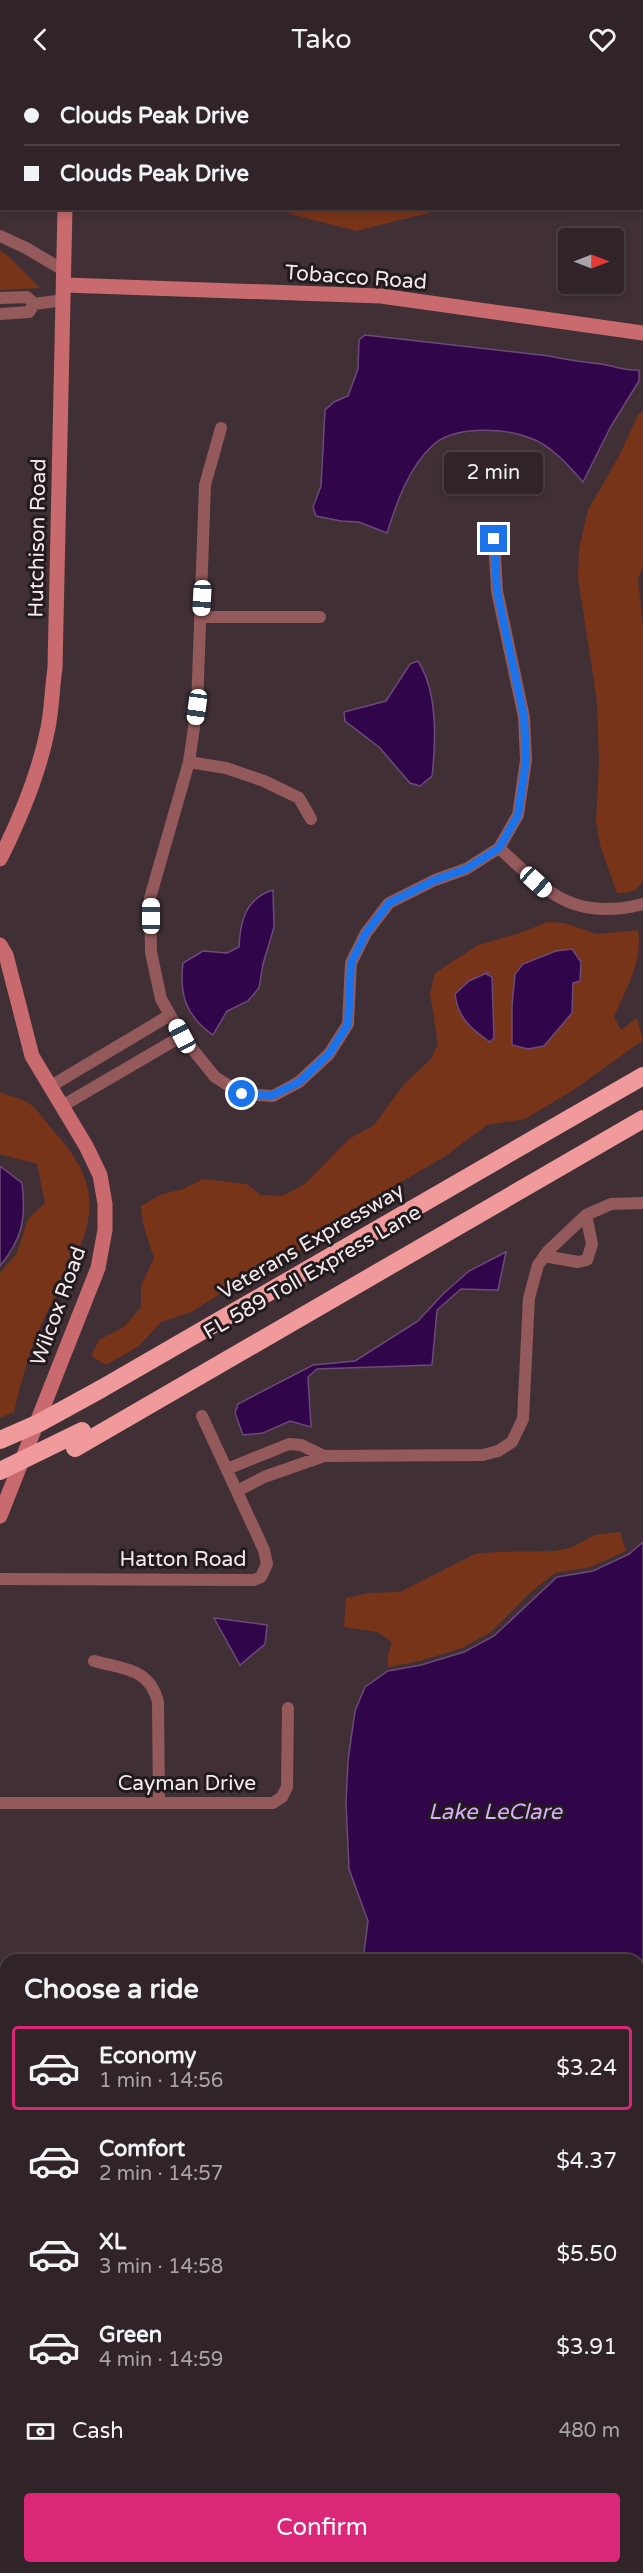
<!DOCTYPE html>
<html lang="en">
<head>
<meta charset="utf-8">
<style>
  :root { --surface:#302428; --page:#382c30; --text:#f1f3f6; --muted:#a8a4a8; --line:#4b4145; --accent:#db2777 }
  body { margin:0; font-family:"Varela Round",sans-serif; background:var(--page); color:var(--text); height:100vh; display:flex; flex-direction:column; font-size:22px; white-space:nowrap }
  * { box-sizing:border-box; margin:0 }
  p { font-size:20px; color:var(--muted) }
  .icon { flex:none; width:33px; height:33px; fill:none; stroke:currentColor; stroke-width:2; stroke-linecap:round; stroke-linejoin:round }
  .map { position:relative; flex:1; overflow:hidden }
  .side { position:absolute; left:0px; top:1876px; width:644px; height:620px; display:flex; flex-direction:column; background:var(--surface); border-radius:18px 18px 0 0; box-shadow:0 3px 9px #0003,0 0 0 2px var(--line) }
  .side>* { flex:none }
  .banner { position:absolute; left:0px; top:0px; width:644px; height:132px; box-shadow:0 3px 9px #0003,0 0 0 2px var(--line); display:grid; align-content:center; height:132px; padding:0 24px; background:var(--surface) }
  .needle { width:39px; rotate:90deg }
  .controls { position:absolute; left:558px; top:150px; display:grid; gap:12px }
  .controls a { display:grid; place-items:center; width:66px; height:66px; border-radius:6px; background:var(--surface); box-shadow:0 3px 9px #0003,0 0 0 2px var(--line); font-size:30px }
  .end { position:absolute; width:27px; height:27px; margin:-14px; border:8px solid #1a73e8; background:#fff; box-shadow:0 0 0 3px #fff }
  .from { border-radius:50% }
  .bubble { position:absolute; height:42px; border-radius:6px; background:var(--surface); box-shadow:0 3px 9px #0003,0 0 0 2px var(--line); font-size:20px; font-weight:600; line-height:42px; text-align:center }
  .car { position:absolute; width:18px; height:36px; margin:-18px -9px; border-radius:8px; box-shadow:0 0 4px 2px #0007; background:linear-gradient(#fff 24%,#345 0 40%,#fff 0 76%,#345 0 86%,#fff 0) }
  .banner b { display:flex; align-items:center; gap:21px; height:57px; font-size:22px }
  .banner b+b { border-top:2px solid var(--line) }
  .banner i { width:15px; height:15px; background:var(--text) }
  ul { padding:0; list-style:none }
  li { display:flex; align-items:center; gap:18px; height:84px; margin:0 12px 9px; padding:0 12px; border:3px solid transparent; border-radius:6px }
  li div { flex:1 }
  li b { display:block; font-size:22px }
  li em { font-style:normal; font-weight:600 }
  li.selected { border-color:var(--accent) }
  li>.icon { width:54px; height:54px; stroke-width:1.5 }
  h2 { padding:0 24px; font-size:27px; line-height:72px }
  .pay { display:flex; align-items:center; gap:15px; height:66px; padding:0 24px; font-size:22px }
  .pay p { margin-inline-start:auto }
  .action { display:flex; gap:12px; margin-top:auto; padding:12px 24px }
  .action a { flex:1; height:69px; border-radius:6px; background:var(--accent); color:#fff; font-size:24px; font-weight:600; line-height:69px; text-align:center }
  header { display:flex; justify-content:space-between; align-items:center; height:78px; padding:0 24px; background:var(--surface); font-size:27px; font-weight:600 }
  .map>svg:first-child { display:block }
</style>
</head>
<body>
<header><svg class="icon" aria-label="back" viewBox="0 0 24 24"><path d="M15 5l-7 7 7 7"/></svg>Tako<svg class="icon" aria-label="heart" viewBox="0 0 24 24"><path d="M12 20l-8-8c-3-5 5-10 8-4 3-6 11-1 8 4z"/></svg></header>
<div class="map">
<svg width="643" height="2495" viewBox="0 0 643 2495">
  <rect width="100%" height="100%" fill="#403036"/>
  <path fill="#783419" d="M 231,0 L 643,0 L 643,64 L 642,2 Z
    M 282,131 L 444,131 L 356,153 L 294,137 Z
    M 0,173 L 6,176 L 40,210 L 0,212 Z
    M 643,333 L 643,486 L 638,502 L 643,549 L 643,802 C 638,814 628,815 617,815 L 600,767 L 596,744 L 599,685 L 597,623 L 578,500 L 579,471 L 588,432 L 619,378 L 638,337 Z
    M 548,844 L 564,845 L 597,856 L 638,852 C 643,883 626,911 614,939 L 621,952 L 637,940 L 643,962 L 575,1011 L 525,1041 L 487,1047 L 444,1079 L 325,1148 L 310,1168 L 267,1187 L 191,1234 L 161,1244 L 139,1268 L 106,1287 L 91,1278 L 99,1262 L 124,1249 L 141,1229 L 141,1208 L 154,1180 L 143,1146 L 141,1128 L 160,1117 L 183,1111 L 203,1101 L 246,1106 L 261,1117 L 282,1118 L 305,1106 L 349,1061 L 374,1047 L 405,1005 L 431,981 L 438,966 L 430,915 L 435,895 L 478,867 L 517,856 Z
    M 0,1014 C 9,1018 22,1020 30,1026 C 40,1034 48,1047 57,1057 C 123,1130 73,1175 41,1247 C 29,1275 21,1303 14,1334 L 0,1340 L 0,1195 L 17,1175 L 28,1141 L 45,1125 L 37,1086 L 0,1076 Z
    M 620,1454 L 626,1473 L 591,1489 L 555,1495 L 531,1514 L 491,1554 L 462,1570 L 420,1583 L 388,1589 L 388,1577 L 392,1564 L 377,1554 L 344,1549 L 346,1520 L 369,1515 L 400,1514 L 475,1476 L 496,1474 L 554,1473 L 570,1470 L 595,1457 Z
    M 643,2374 L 643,2495 L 595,2495 L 590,2490 L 638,2490 L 638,2378 Z"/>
  <path fill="#310549" stroke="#6c4a7a" stroke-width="1.5" d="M 365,257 L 549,278 C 567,282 583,284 601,286 C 614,288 625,293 639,292 L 639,303 L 611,348 L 583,404 C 569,388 551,367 530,360 C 505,350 455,347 433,367 C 408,390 397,424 387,455 L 359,444 L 341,443 L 316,438 L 313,429 L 321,408 L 325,332 L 334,324 L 348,318 L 358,291 L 359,262 Z
    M 418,583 C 438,614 436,663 432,698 L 420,708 L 410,705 L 379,669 L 345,643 L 344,634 L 386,623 L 410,586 Z
    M 273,812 L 274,849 L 263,886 L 259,910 L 248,923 L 227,933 L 213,957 C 186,938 179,917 183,885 L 203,873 L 227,875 L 239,869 C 240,843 246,820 273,812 Z
    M 572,871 L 581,884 L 580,903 L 573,905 L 572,935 L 544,968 L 528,971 L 512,967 L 512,928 L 515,896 L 523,886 L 556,873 Z
    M 489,894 L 486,896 L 492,899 L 494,960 L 490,964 C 470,950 458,940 455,916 L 469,903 Z
    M 0,1088 L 22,1105 C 26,1140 23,1160 0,1188 Z
    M 506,1174 L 498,1212 L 461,1211 L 437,1232 L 432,1287 L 317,1291 L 308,1299 L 311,1349 L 290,1343 L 263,1355 L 243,1357 L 235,1335 L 238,1326 L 313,1287 L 355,1283 L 418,1243 L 443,1216 L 469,1193 Z
    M 643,1464 L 643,2366 L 638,2373 L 638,1882 L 363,1882 L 368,1843 L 349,1791 L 346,1725 L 348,1683 L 355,1633 L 365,1609 L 388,1593 L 421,1587 L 464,1574 L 494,1558 L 557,1499 L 593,1493 L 629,1476 Z
    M 214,1540 L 267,1547 L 265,1566 L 240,1587 Z"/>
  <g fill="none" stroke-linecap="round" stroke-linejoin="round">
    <path stroke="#94595a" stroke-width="12" d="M 0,158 L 26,170 L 65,193
      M 0,220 L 27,219 L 34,226 L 64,222
      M 0,236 L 29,234 L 34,226
      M 221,350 L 205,407 L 197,629 L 189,684 L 150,820 L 151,874 L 161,921 L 182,958 L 215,999 L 242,1016 L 273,1018 L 299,1004 L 329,976 L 348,946 L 351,885 L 366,855 L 389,825 L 435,802 L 466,791 L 499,770 L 518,737 L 526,682 L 524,639 L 497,513 L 494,461
      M 201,539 L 320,539
      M 189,684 L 226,690 L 264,703 L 299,720 L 311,741
      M 499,770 C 547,814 573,844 643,826
      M 51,1008 L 170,937
      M 62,1028 L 182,958
      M 544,1178 L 578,1184 L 587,1182 L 592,1166 L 586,1137
      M 324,1378 L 483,1377 L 498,1373 L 512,1364 L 523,1341 L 529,1220 L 538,1187 L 548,1173 L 586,1137 L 611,1126 L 643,1125
      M 227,1391 L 289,1366 L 301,1367 L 324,1378 L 264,1399 L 237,1413
      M 0,1501 L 254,1502 L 261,1499 L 267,1486 L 264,1472 L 202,1338
      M 94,1583 C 123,1591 150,1590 158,1624 L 159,1724
      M 0,1725 L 273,1725 L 282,1719 L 287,1709 L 288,1630
      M 0,2266 L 6,2265
      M 0,2278 L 6,2279
      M 70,2495 L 70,2490
      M 230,2495 L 230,2490
      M 392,2495 L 392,2490"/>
    <path stroke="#c86a6e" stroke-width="15" d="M 67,2 L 67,0
      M 65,207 L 381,218 L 643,255
      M 0,781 C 21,739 39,696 48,650 C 52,630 52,610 55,590 L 65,130
      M 0,867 L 6,877 L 32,978 L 86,1068 L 100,1097 L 105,1126 L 105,1152 L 98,1190 L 0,1438"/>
    <path stroke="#f19a9c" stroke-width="18" d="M 101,1311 L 643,998
      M 75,1370 L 643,1041"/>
    <path stroke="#f19a9c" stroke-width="18" d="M 0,1362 L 39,1345 L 101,1311
      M 0,1393 L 82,1353"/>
  </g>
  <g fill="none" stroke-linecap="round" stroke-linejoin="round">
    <path stroke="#1a73e8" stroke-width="8" d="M 242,1016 L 273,1017 L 299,1004 L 329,976 L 348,946 L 351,885 L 366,855 L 389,825 L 435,802 L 466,791 L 499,770 L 518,737 L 526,682 L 524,639 L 497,513 L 494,461"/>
  </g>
  <g text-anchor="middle" stroke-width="6" stroke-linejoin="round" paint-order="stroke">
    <g font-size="21" fill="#f5eaee" stroke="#221b1d">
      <text transform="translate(356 199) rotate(4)" y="7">Tobacco Road</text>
      <text transform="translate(37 460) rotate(-89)" y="7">Hutchison Road</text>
      <text transform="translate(311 1163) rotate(-30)" y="7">Veterans Expressway</text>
      <text transform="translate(312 1194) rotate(-30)" y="7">FL 589 Toll Express Lane</text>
      <text transform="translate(58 1228) rotate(-70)" y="7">Wilcox Road</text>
      <text x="183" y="1488">Hatton Road</text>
      <text x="187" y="1712">Cayman Drive</text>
    </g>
    <g font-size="22" font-style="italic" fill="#d8acfa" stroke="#221b1d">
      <text x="495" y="1741">Lake LeClare</text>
    </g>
  </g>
</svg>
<div class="controls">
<a><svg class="needle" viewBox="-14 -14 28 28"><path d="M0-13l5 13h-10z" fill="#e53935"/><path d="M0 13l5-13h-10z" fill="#a8a4a8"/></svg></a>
</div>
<i class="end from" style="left:242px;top:1016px"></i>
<i class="end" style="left:494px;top:461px"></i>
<div class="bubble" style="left:444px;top:374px;width:99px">2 min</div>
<i class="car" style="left:202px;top:520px;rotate:183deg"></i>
<i class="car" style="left:197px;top:629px;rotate:188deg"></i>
<i class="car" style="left:536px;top:804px;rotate:132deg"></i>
<i class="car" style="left:151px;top:838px;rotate:0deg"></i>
<i class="car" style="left:182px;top:958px;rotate:332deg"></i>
<div class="banner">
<b><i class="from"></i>Clouds Peak Drive</b>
<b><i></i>Clouds Peak Drive</b>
</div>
<section class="side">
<h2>Choose a ride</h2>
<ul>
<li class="selected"><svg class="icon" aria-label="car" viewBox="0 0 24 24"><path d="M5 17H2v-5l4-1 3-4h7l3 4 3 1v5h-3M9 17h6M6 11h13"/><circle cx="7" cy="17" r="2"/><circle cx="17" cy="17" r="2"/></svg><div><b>Economy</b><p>1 min · 14:56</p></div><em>$3.24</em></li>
<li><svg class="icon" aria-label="car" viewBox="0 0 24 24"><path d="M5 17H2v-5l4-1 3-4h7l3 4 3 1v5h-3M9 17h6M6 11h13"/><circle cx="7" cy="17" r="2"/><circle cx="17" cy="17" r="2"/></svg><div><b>Comfort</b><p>2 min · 14:57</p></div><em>$4.37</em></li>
<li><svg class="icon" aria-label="car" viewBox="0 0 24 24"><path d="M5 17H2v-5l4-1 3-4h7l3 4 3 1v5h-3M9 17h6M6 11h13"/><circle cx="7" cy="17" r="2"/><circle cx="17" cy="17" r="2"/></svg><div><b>XL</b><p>3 min · 14:58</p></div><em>$5.50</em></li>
<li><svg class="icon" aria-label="car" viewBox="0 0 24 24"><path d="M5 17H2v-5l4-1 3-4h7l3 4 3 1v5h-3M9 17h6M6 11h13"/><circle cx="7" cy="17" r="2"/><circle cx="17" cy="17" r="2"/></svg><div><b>Green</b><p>4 min · 14:59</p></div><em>$3.91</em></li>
</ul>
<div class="pay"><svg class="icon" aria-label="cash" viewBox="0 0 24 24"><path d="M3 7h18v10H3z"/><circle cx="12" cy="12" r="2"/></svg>Cash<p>480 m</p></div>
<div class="action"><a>Confirm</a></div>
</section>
</div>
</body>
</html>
